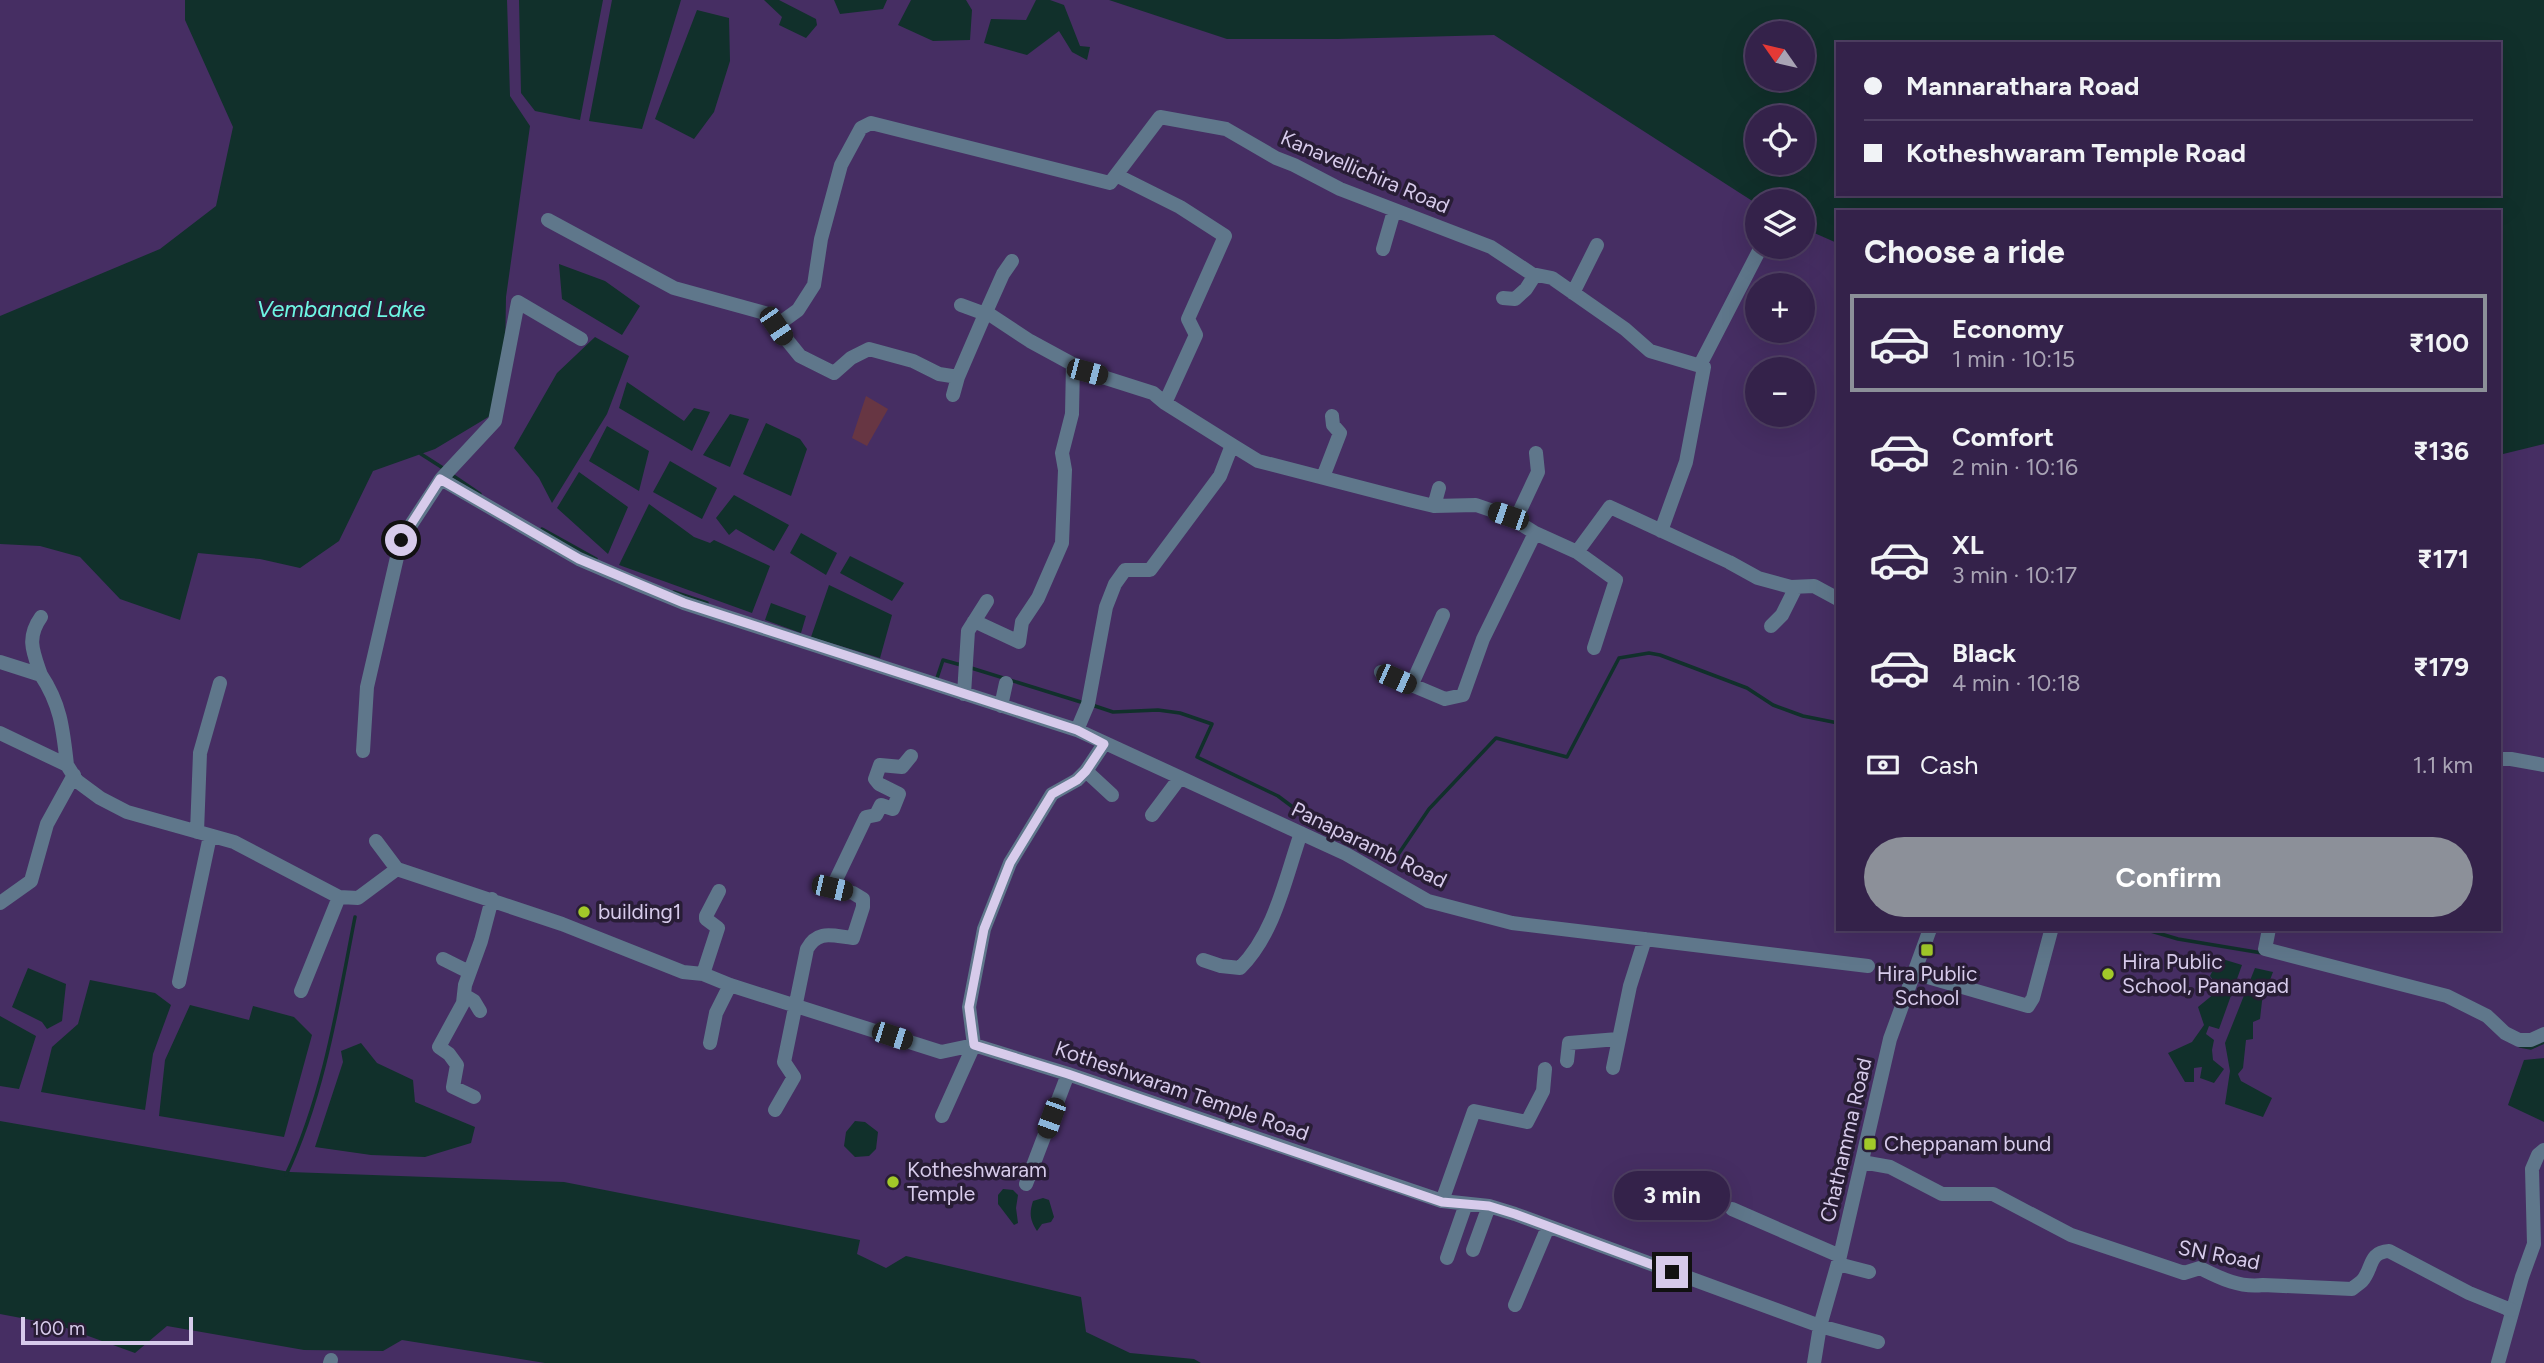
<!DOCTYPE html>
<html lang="en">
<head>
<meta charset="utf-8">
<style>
  :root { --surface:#34224a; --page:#3f2f54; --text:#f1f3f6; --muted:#a9a4b5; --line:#4e3f62; --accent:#8c9099 }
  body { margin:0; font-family:Figtree,sans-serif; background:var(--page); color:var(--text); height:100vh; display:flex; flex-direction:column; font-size:26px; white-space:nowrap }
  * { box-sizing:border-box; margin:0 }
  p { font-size:23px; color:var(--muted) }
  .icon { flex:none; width:38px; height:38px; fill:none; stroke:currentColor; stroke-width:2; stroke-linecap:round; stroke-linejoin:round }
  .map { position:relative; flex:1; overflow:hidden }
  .side { position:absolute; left:1836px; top:210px; width:665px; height:721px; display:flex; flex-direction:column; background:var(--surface); border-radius:0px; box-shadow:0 7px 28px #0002,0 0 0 2px var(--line) }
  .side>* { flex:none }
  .top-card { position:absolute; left:1836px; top:42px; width:665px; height:154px; border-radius:0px; box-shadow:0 7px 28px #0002,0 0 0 2px var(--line); display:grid; align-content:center; height:154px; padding:0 28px; background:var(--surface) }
  .needle { width:46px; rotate:304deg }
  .tools { position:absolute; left:1745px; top:21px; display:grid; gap:14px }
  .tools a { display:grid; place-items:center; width:70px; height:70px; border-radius:50%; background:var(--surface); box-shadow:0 7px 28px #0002,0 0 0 2px var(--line); font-size:35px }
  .scale { position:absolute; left:21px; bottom:18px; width:172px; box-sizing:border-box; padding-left:7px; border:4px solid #d7cbeb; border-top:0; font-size:19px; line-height:24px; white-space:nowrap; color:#d7cbeb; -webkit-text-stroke:5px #281d35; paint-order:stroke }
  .end { position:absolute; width:32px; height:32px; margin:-16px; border:9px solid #d7cbeb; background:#111; box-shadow:0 0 0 4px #111 }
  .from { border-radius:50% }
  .bubble { position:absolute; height:49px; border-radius:24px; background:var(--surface); box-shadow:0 7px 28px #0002,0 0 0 2px var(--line); font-size:23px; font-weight:700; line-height:49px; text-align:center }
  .car { position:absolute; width:21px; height:42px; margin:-21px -10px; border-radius:9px; box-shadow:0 0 5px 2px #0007; background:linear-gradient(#222 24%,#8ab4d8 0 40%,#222 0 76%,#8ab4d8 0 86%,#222 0) }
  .top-card b { display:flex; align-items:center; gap:24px; height:66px; font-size:26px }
  .top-card b+b { border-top:2px solid var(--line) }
  .top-card i { width:18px; height:18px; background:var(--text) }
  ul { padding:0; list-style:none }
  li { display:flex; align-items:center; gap:21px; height:98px; margin:0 14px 10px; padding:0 14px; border:4px solid transparent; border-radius:0px }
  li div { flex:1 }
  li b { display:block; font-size:26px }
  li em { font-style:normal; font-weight:700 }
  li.active { border-color:var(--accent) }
  li>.icon { width:63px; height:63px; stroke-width:1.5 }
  h2 { padding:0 28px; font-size:32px; line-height:84px }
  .pay { display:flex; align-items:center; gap:18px; height:77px; padding:0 28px; font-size:26px }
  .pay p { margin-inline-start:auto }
  .action { display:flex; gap:14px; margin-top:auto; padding:14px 28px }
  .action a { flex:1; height:80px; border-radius:42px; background:var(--accent); color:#fff; font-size:28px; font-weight:700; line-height:80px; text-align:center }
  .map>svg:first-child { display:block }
</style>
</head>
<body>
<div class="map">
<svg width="2544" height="1363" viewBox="0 0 2544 1363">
  <rect width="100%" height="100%" fill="#462e63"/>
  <path fill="#673643" d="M 866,396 L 888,409 L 867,446 L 852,438 Z"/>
  <path fill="#11302b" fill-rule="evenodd" d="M 185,0 L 507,0 L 510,96 L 530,126 L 506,297 L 505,354 L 490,416 L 435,449 L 373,471 L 339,541 L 300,568 L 260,559 L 198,553 L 180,620 L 120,599 L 80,557 L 40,546 L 0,544 L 0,316 L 160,249 L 216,206 L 233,127 L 185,20 Z
    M 519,0 L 603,0 L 580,120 L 535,111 L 521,93 Z
    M 612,0 L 681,0 L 642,129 L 589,121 Z
    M 764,0 L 779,0 L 816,19 L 817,25 L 806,38 L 779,25 L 782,17 Z
    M 834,0 L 887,0 L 883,9 L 840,14 Z
    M 911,0 L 966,0 L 972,10 L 970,40 L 933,41 L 898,25 Z
    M 1036,0 L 1050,0 L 1064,5 L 1080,46 L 1090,47 L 1087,60 L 1072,52 L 1059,31 L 1027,55 L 984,43 L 991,19 L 1026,20 Z
    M 1109,0 L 2544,0 L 2544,444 L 2499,455 L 2499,212 L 1838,212 L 1837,243 L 1803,228 L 1802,201 L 1757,201 L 1757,204 L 1494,35 L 1337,39 L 1227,39 ZM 1757,33 L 1802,33 L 1802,79 L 1757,79 ZM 1838,44 L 2499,44 L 2499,194 L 1838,194 ZM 1757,117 L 1802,117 L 1802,163 L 1757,163 Z
    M 697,10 L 729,18 L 730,61 L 714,112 L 694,139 L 655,119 Z
    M 559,264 L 605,281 L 640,306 L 622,335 L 562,299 Z
    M 595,337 L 629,356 L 607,414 L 552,503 L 539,478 L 514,448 L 557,373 Z
    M 627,382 L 684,421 L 694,408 L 710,412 L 692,451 L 619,408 Z
    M 730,414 L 749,419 L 730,467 L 703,455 Z
    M 766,423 L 800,439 L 807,449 L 791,496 L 743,474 Z
    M 607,426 L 649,451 L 639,491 L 589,461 Z
    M 670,461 L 717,488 L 702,519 L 653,492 Z
    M 579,472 L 628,507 L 608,554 L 557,508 Z
    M 734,495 L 789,525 L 774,551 L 736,529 L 729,535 L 716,518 Z
    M 649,504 L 694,537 L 710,543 L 714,540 L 770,566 L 752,613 L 619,565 Z
    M 801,533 L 837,553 L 826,575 L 790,553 Z
    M 850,556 L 904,583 L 892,601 L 840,573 Z
    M 829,585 L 892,615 L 880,658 L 811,637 Z
    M 771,603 L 806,616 L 801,633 L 765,620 Z
    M 2219,958 L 2242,965 L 2219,1029 L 2209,1026 L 2206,1034 L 2214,1040 L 2212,1050 L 2213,1060 L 2224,1069 L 2214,1083 L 2200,1078 L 2202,1067 L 2194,1068 L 2194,1082 L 2185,1082 L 2168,1053 L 2192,1042 L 2204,1025 L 2198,1007 L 2220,989 L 2210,976 Z
    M 28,968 L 66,984 L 62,1021 L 47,1029 L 42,1022 L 12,1007 Z
    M 2255,968 L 2273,972 L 2262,1001 L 2260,1019 L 2253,1022 L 2253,1039 L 2246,1040 L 2243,1068 L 2238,1074 L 2241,1081 L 2272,1098 L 2263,1117 L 2225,1104 L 2230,1071 L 2225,1043 Z
    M 90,980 L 155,993 L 171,1005 L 153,1054 L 145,1110 L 41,1092 L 52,1047 L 78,1024 Z
    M 190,1005 L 249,1020 L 253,1006 L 294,1017 L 312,1035 L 284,1137 L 159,1116 L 165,1060 Z
    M 0,1016 L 36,1036 L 19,1089 L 0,1086 Z
    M 361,1043 L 377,1063 L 413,1080 L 415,1102 L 475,1127 L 471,1143 L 425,1157 L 371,1155 L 315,1147 L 343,1062 L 341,1051 Z
    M 2544,1058 L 2544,1122 L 2508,1105 L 2524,1060 Z
    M 0,1121 L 290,1172 L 564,1182 L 860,1240 L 857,1254 L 886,1268 L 906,1256 L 1081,1297 L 1086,1332 L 1130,1353 L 1194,1359 L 1201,1363 L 545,1363 L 402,1340 L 383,1351 L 304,1350 L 167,1326 L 135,1353 L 58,1325 L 0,1314 Z
    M 855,1121 L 865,1122 L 878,1132 L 876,1149 L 869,1156 L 855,1157 L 844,1146 L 846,1132 Z
    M 1003,1189 L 1013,1190 L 1018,1195 L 1016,1208 L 1018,1223 L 1014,1225 L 998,1204 L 998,1195 Z
    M 1043,1198 L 1049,1200 L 1054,1217 L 1051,1222 L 1042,1224 L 1037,1231 C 1030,1220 1029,1214 1033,1201 Z"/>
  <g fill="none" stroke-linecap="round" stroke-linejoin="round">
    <path stroke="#11302b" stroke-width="3.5" d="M 421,454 L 446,470
      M 452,475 L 480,494
      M 542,529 L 596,559
      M 674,592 L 707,603
      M 968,667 L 1084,703
      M 936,681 L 943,660 L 961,665
      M 1092,705 L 1113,712 L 1158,710 L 1180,713 L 1212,724 L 1197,757 L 1278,796 L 1302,814 L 1354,838 L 1393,862 L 1429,809 L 1496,738 L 1567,757 L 1619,658 L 1649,653 L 1660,655 L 1747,688 L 1773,705 L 1803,716 L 1838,723
      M 2144,929 L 2178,939 L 2262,953
      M 2520,1046 L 2531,1048 L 2544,1042
      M 286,1175 C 324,1095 338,1004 355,917"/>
    <path stroke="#5f778b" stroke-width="14" d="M 1116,175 L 1180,207 L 1225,236 L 1188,319 L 1196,335 L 1165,403
      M 548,220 L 674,288 L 765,313 L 800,356 L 834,373 L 851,358 L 869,349 L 913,361 L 939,374 L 958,377 L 986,312 L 1030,341 L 1087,372 L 1153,393 L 1165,403 L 1232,445 L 1220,476 L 1150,570 L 1125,570 L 1115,584 L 1106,607 L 1088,704 L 1077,730
      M 1383,249 L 1394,211
      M 1573,293 L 1597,245
      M 1503,298 L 1515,299 L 1526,289 L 1535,275
      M 961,305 L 980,312 L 986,312 L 1003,274 L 1012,261
      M 776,326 L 798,310 L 814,285 L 821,239 L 841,165 L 861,128 L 871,123 L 1110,183 L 1160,117 L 1226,129 L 1276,158 L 1294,165 L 1340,189 L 1491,247 L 1532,274 L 1552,278 L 1625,329 L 1650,351 L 1704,367 L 1686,462 L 1661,531
      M 581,339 L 518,302 L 495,421 L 441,479 L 579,559 L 635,583 L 684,603 L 1077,730 L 1346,854 L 1428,901 L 1512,923 L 1868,966
      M 1700,365 L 1761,247
      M 953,395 L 958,377
      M 1232,445 L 1258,461 L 1409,500 L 1434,506 L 1476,505 L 1508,516 L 1535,533 L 1577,552 L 1616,580 L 1594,648
      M 1323,477 L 1340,433 L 1333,425 L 1332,416
      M 1434,506 L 1439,488
      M 1515,521 L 1538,472 L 1536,453
      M 1577,552 L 1610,507 L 1729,562 L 1758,578 L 1791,587 L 1814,586 L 1838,599
      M 41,617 C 26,638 33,652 41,675
      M 974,621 L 1019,642 L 1022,622 L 1038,598 L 1062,543 L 1065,470 L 1062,453 L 1072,414 L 1073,364
      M 1771,626 L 1782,615 L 1796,587
      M 0,662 L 41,675 C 61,705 63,730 67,765
      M 1381,672 L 1445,699 L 1463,695 L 1483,639 L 1535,533
      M 1411,686 L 1443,615
      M 964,694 L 968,631 L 987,601
      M 1001,706 L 1006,683
      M 0,733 L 67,765 L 77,781 L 100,798 L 127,812 L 234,842 L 339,897 L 358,898 L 397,869 L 562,924 L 683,972 L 703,974 L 730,985 L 941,1052 L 974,1045 L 1068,1074 L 1442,1201 L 1489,1206 L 1515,1214 L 1820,1326 L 1878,1342
      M 363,751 L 367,687 L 401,540 L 441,479
      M 2499,759 L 2511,759 L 2544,765
      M 1086,771 L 1112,795
      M 1152,815 L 1179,779
      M 197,832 L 200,753 L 220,683
      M 376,841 L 397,869
      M 0,903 L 31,881 L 47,824 L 74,775
      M 2269,929 L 2265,949 L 2447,996 L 2487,1016 L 2505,1033 L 2519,1040 L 2531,1040 L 2544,1034
      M 443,959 L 469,972
      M 1203,960 L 1221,966 L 1240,968 C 1275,933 1285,879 1301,833
      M 1914,973 L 2028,1006 L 2033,998 L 2051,931
      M 703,974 L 718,928 L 706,919 L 706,916 L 719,891
      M 179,982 L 210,836
      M 301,991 L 339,897
      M 464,995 L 474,1001 L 480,1011
      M 710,1043 L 716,1013 L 730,985
      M 1567,1061 L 1569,1043 L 1618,1039
      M 1613,1068 L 1630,986 L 1645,939
      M 474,1097 L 453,1087 L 457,1065 L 449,1054 L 439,1047 L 463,1003 L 465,985 L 481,941 L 492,899
      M 775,1110 L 794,1077 L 784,1062 L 807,949 C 818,929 833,936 853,938 L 863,907 L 863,899 L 853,893 L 832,888 L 866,817 L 876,815 L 881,805 L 893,809 L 899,794 L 879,784 L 875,779 L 880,765 L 902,767 L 911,756
      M 942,1116 L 974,1045 L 969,1007 L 984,929 L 1010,863 L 1052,794 L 1077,780 L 1086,771 L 1104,744
      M 1862,1162 L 1890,1167 L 1942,1194 L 1993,1194 L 2071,1235 L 2184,1273 L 2200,1268 C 2220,1278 2239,1288 2263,1285 L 2352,1289 C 2355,1286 2359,1284 2362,1281 C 2373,1269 2368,1252 2389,1251 L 2469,1293 L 2506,1308
      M 1026,1184 L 1068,1074
      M 1442,1201 L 1474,1111 L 1527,1122 L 1543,1091 L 1545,1069
      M 1732,1209 L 1840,1256
      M 1473,1250 L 1489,1206
      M 1447,1258 L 1466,1204
      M 1838,1264 L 1869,1272
      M 1515,1305 L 1548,1227
      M 330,1363 L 331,1360
      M 1814,1363 L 1820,1326 L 1840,1256 L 1890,1039 L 1930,929
      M 2498,1363 L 2522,1277 L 2534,1244 L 2532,1169 L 2538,1155 L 2544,1150"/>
    <path stroke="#5f778b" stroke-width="14" d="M 2506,1308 L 2512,1310"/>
  </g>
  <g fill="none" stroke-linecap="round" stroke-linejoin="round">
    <path stroke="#d7cbeb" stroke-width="9" d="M 401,540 L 440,479 L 579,559 L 684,603 L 1077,730 L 1104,744 L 1086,771 L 1077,780 L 1052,794 L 1010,863 L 984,929 L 969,1007 L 974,1045 L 1068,1074 L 1442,1202 L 1489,1206 L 1515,1214 L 1672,1272"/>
  </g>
  <g fill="#a2c929" stroke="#281d35" stroke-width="2.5">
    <circle cx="584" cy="912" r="7"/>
    <rect x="1920" y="943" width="14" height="14" rx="3.5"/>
    <circle cx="2108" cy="974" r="7"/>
    <rect x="1863" y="1137" width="14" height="14" rx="3.5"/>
    <circle cx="893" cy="1182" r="7"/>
  </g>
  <g text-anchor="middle" stroke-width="7" stroke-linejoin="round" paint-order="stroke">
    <g font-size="21" fill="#d7cbeb" stroke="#281d35">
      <text transform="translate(1365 172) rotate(23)" y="7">Kanavellichira Road</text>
      <text transform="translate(1369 845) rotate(26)" y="7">Panaparamb Road</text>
      <text transform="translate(1182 1091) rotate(19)" y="7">Kotheshwaram Temple Road</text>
      <text transform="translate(1846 1140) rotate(-77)" y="7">Chathamma Road</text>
      <text transform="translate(2219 1255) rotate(11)" y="7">SN Road</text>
    </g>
    <g font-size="21" fill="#d7cbeb" stroke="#281d35" text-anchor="start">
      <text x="598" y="919">building1</text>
      <text x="2122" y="969">Hira Public<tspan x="2122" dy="24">School, Panangad</tspan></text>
      <text x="1927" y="981" text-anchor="middle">Hira Public<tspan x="1927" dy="24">School</tspan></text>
      <text x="1884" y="1151">Cheppanam bund</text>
      <text x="907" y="1177">Kotheshwaram<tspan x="907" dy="24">Temple</tspan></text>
    </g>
    <g font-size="23" font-style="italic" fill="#6df6e3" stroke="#281d35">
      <text x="341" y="317">Vembanad Lake</text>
    </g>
  </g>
</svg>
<div class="tools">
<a><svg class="needle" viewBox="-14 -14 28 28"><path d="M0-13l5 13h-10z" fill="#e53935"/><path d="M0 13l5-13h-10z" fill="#a9a4b5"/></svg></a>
<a><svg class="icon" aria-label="locate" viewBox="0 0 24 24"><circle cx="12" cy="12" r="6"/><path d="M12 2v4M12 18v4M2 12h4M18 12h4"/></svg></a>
<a><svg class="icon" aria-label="layers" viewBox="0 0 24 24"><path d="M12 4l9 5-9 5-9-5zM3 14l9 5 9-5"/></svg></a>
<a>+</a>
<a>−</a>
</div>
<div class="scale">100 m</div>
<i class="end from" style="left:401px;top:540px"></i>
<i class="end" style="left:1672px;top:1272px"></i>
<div class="bubble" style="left:1614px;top:1171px;width:116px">3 min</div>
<i class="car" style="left:776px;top:326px;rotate:146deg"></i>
<i class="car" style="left:1087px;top:372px;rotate:105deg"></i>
<i class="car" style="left:1508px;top:516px;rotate:289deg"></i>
<i class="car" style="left:1396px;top:679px;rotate:114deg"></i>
<i class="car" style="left:832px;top:888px;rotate:103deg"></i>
<i class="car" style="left:892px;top:1036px;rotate:108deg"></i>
<i class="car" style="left:1051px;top:1118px;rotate:200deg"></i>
<div class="top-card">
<b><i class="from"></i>Mannarathara Road</b>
<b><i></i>Kotheshwaram Temple Road</b>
</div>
<section class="side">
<h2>Choose a ride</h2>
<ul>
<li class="active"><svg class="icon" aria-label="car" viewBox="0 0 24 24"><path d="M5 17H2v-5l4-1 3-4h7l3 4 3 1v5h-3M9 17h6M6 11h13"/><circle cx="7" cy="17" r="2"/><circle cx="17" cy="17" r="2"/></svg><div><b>Economy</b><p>1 min · 10:15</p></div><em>₹100</em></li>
<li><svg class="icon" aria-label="car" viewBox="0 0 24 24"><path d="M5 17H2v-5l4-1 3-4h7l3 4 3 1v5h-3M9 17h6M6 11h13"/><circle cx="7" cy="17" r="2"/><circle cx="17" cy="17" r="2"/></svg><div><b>Comfort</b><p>2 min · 10:16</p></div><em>₹136</em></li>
<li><svg class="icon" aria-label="car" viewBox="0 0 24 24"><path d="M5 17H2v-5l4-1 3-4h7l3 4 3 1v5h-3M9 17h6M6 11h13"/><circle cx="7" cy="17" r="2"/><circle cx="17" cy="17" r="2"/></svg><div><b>XL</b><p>3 min · 10:17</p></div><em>₹171</em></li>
<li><svg class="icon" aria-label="car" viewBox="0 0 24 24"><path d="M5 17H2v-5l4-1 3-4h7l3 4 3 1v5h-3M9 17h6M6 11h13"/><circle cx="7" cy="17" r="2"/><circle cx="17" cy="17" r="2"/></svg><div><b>Black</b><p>4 min · 10:18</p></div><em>₹179</em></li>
</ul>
<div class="pay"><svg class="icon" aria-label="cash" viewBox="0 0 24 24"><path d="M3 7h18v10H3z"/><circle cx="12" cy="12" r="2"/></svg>Cash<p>1.1 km</p></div>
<div class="action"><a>Confirm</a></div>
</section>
</div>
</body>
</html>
